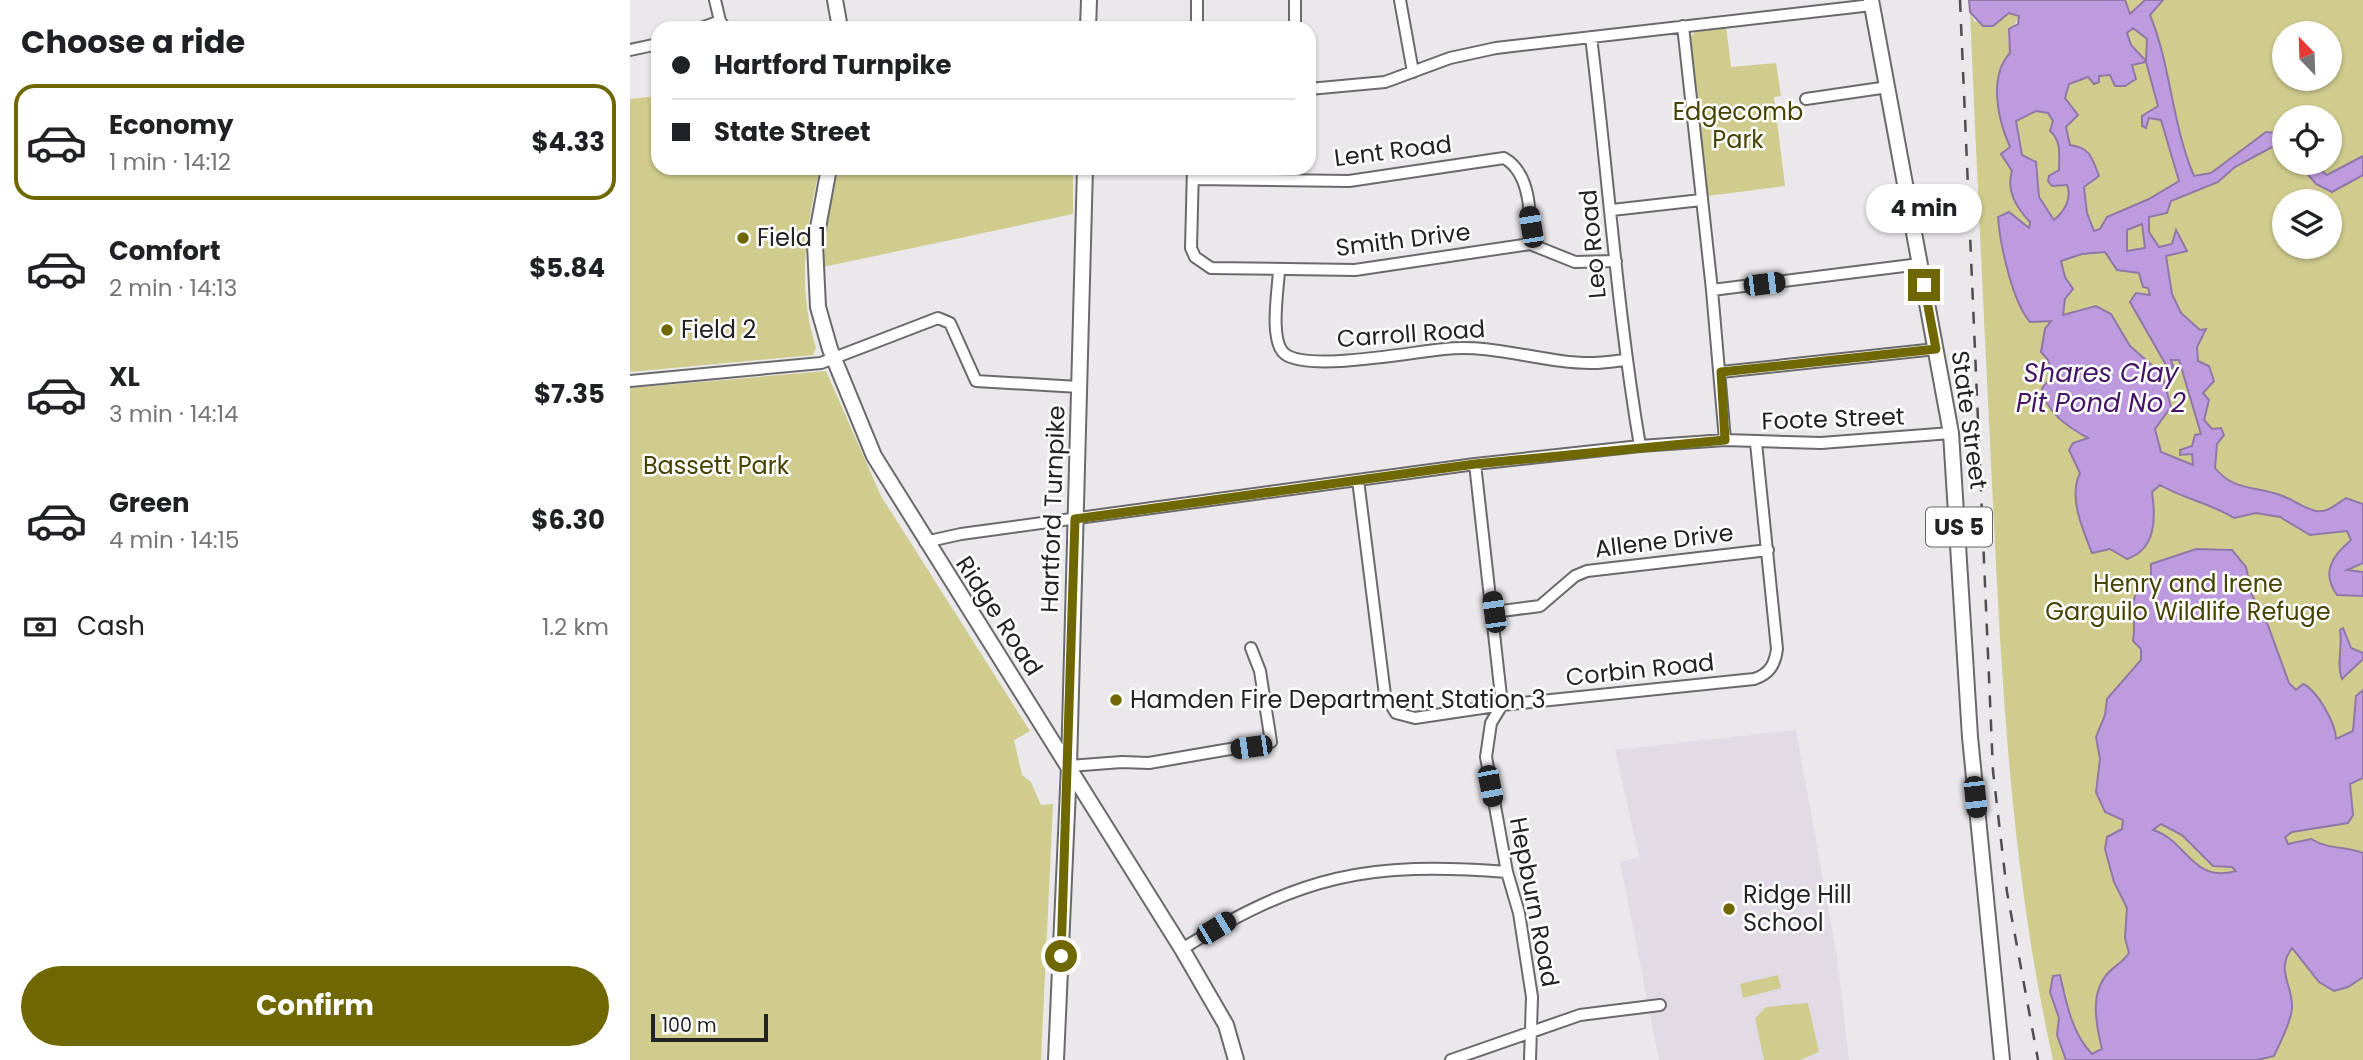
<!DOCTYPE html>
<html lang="en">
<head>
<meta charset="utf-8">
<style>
  :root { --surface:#fff; --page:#f2f2f2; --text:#202124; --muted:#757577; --line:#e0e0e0; --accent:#6f6800 }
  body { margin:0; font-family:Poppins,sans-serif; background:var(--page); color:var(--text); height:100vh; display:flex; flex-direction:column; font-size:26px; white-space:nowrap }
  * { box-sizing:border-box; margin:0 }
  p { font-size:23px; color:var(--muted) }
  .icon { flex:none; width:38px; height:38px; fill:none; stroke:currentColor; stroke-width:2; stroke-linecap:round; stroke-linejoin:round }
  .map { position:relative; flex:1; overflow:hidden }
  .panel { display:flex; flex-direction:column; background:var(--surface); width:630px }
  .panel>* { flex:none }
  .top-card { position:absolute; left:21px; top:21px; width:665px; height:154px; border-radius:21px; box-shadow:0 2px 5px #0004; display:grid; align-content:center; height:154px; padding:0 21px; background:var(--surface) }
  .needle { width:46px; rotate:337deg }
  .controls { position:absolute; left:1642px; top:21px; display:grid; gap:14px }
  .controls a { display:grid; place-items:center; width:70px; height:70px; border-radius:50%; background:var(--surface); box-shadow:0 2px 5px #0004; font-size:35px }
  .scale { position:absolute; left:21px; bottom:18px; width:117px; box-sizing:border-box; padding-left:7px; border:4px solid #232324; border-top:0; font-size:19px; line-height:24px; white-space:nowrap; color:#232324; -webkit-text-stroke:5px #fff; paint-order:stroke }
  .end { position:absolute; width:32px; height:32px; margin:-16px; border:9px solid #6f6800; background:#fff; box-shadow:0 0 0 4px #fff }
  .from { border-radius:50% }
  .bubble { position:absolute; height:49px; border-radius:24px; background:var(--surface); box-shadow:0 2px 5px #0004; font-size:23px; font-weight:700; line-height:49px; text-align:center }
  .car { position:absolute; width:21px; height:42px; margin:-21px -10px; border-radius:9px; box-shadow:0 0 5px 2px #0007; background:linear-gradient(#222 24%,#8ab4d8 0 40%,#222 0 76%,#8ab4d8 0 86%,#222 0) }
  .top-card b { display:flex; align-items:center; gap:24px; height:66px; font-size:26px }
  .top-card b+b { border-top:2px solid var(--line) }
  .top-card i { width:18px; height:18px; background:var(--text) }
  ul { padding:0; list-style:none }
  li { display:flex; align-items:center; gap:21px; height:116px; margin:0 14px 10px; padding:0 7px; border:4px solid transparent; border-radius:21px }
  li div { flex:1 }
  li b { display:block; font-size:26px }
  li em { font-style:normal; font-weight:700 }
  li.on { border-color:var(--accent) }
  li>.icon { width:63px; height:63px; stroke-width:1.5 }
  h2 { padding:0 21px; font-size:32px; line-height:84px }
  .pay { display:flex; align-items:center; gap:18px; height:77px; padding:0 21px; font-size:26px }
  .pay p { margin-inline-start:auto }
  .cta { display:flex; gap:14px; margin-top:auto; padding:14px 21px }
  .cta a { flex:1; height:80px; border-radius:42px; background:var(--accent); color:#fff; font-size:28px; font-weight:700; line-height:80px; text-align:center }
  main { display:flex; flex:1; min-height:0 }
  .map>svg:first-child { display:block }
</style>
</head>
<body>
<main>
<section class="panel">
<h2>Choose a ride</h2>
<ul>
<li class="on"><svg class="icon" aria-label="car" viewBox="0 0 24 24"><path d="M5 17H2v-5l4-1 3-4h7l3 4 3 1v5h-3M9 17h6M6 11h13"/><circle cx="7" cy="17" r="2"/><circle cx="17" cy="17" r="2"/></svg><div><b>Economy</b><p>1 min · 14:12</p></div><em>$4.33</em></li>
<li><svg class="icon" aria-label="car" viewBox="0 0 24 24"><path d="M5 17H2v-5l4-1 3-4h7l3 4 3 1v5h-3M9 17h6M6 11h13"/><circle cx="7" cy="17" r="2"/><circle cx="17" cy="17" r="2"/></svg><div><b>Comfort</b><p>2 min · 14:13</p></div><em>$5.84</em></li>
<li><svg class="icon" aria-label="car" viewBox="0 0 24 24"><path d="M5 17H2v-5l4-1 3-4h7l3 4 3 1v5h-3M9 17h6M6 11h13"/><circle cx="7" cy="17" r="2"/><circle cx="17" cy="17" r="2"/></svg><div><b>XL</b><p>3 min · 14:14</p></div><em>$7.35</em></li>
<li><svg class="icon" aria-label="car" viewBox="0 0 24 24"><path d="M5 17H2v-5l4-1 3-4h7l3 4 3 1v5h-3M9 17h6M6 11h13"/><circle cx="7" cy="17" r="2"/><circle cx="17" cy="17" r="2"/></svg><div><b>Green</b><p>4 min · 14:15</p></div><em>$6.30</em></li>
</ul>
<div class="pay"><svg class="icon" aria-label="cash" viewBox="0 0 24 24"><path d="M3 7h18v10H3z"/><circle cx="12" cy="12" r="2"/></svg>Cash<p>1.2 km</p></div>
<div class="cta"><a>Confirm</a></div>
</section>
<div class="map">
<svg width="1733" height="1060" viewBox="0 0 1733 1060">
  <rect width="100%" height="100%" fill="#eae8eb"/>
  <path fill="#e0dbe5" d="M 1166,730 L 1207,956 L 1219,1060 L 1029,1060 L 990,862 L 1009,857 L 985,750 Z"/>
  <path fill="#d0cc8e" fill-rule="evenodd" d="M 1495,0 L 1733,0 L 1733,1060 L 1627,1060 L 1644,1056 L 1603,1060 L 1423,1060 C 1382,877 1372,690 1363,504 C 1355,340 1347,176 1340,12 L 1344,21 L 1363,26 L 1380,13 L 1389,16 L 1378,38 L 1380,53 L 1371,63 L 1497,7 ZM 1654,33 L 1699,33 L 1699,79 L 1654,79 ZM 1654,117 L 1699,117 L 1699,163 L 1654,163 ZM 1654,201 L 1699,201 L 1699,247 L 1654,247 Z
    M 1096,26 L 1101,67 L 1146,63 L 1151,96 L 1144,97 L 1155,186 L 1077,196 L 1059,39 L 1066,31 Z
    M 28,96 L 28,168 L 190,168 C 175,230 167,287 186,348 L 183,355 L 0,372 L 0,99 Z
    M 208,168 L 443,168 L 443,214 L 193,267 L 196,231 Z
    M 196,371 L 251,496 L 400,731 L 384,740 L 392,775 L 401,782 L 411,805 L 423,804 L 411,1060 L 0,1060 L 0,388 Z
    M 1148,975 L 1151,988 L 1113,998 L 1110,984 Z
    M 1178,1003 L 1189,1052 L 1170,1060 L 1134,1060 L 1125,1018 L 1136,1007 Z"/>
  <path fill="#be9bdf" stroke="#9077a7" stroke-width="2" fill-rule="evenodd" d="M 1339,0 L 1495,0 L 1500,14 L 1515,0 L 1533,0 L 1520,15 C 1541,66 1542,125 1564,176 L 1581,173 L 1636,132 L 1654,134 L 1654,151 L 1644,146 L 1605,167 L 1588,182 L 1541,201 L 1537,213 L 1519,217 L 1519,232 L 1529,247 L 1542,244 L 1546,230 L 1557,251 L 1536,256 L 1542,294 L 1551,313 L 1570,330 L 1576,329 L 1567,347 L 1568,361 L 1579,366 L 1584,381 L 1573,393 L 1579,400 L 1574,420 L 1582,429 L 1591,428 L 1594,435 L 1587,444 L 1585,468 C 1603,491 1626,486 1650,495 C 1662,499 1675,509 1686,511 C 1698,513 1708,503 1716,498 L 1733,504 L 1733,563 L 1717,570 L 1733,572 L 1733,596 L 1707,595 C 1691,573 1702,556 1721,540 L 1717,531 L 1680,535 L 1650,517 L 1626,513 L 1604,518 C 1580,503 1554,499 1530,485 L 1522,492 C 1526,519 1526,549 1497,559 L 1480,549 L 1462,553 C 1453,530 1438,497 1450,473 L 1439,450 L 1443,443 L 1458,438 C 1438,427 1415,412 1412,388 L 1423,375 L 1418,360 L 1411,352 L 1415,329 L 1421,321 L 1400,322 C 1382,301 1370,244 1368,217 L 1379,212 L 1399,228 L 1400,222 C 1386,207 1376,191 1382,171 L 1371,154 L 1380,147 C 1368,120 1358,77 1380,53 L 1379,29 L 1388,24 L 1389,16 L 1379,13 L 1363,26 L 1353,26 L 1340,12 ZM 1503,28 L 1517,39 L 1516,61 L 1501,45 L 1497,33 ZM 1516,62 L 1528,106 L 1512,116 L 1512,126 L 1516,128 L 1519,118 L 1531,120 L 1549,181 L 1519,199 L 1477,217 L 1470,229 L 1464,231 L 1457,213 L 1454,187 L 1469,176 C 1462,158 1461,148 1440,145 L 1436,127 L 1448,115 L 1435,98 L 1439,84 L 1458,77 L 1464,84 L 1469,82 L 1469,76 L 1480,75 L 1485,86 L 1495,86 L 1506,79 L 1502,65 ZM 1406,111 L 1418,113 L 1423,121 L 1420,131 C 1432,141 1429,156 1429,170 L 1419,176 L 1418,181 L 1422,186 L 1437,185 C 1442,198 1435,211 1424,220 L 1409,197 L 1406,162 L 1392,155 L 1386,121 ZM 1512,224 L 1515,248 L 1497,251 L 1497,230 ZM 1475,252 L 1487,270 L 1509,273 L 1513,287 L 1518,288 L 1520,295 L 1506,293 L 1500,302 L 1536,365 L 1544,369 L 1541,360 L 1549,360 L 1571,434 L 1565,435 L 1562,446 L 1550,450 L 1550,455 L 1562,454 L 1563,465 L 1531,452 L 1525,429 L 1541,407 L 1532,374 L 1500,346 L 1481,314 L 1466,306 L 1433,315 L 1435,299 L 1443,289 L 1435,277 L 1431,261 L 1452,254 Z
    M 1733,156 L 1733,175 L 1702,192 L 1686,184 L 1668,163 L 1681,163 L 1697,175 Z
    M 1566,549 L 1602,550 L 1616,567 L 1622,595 L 1636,620 L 1659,683 L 1666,690 L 1673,684 C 1687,690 1706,724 1706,739 L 1723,731 L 1726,696 L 1733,690 L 1733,778 L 1720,784 L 1723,815 L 1718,823 L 1662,832 L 1655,837 L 1658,844 L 1681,839 C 1699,850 1716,846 1733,853 L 1733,977 L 1718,987 L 1704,991 L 1689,982 L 1662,948 C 1645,971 1663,984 1662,1008 C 1661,1023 1650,1042 1644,1056 L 1627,1060 L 1436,1060 L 1427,1035 L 1429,1018 L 1420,992 L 1423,976 L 1430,975 C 1436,1002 1442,1034 1462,1054 L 1472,1049 C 1466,1024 1459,993 1479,972 C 1486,965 1493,962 1499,953 L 1495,938 L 1497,908 L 1484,882 L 1475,849 L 1477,837 L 1492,829 L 1493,820 L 1475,812 L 1466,792 L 1470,759 L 1466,737 L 1475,715 L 1477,699 L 1511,660 L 1511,649 L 1503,641 C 1508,610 1492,601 1521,577 L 1521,564 ZM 1531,824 L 1552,835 L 1583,866 L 1602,867 L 1606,871 C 1562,884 1557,840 1523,830 Z
    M 1713,628 L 1721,648 L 1733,653 L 1733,659 L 1712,679 C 1706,664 1713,646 1710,630 Z"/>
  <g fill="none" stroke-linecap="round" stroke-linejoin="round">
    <g stroke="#6a696c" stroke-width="14">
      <path id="minor" d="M 85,0 L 90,21
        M 665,0 L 665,28
        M 770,0 L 783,72
        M 1053,26 L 1082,290 L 1095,440
        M 71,28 L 90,21 L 95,28
        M 567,28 L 567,0
        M 961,37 C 978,173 987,311 1010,446
        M 0,50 L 28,44
        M 679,89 L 755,82 L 820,58 L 866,48 L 1242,5
        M 1176,99 L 1258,87
        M 563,168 L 561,248 L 565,257 L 581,268 L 725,270 L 900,244 L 945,262 L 986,261
        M 563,179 L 719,181 L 874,158 C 901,173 901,216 900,244
        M 982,210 L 1071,200
        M 649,271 C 648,290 639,342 655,354 C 678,372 782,352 814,349 C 865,343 914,364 964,363 C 974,363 985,361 996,360
        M 1082,290 L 1290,264
        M 1091,372 L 1306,349
        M 0,381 L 191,363 L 308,318 L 320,323 L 346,381 L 449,387
        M 845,464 L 872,705 L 861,723 L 856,757 L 877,872 L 889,913 L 902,997 L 900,1060
        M 728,480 L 755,695 L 766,713 L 785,718 L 872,705 L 1124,679 C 1140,674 1145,664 1147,649 L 1126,443
        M 295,542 L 331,534 L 845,464 L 1010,446 L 1095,440 L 1191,443 L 1321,433
        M 864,612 L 910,606 L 945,576 L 957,571 L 1138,550
        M 439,766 L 492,762 L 519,763 L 641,742 L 630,671 L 621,648
        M 552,949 C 671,875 738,861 877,872
        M 821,1060 L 950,1015 L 1030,1005"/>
    </g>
    <g stroke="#6a696c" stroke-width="18">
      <path id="major" d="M 205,0 L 210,28
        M 1241,0 L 1321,433 L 1340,737 L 1372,1060
        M 458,28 L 459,0
        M 199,168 L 185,244 L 188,307 L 200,349 L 244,456 L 552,949 L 596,1025 L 606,1060
        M 426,1060 L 439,766 L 455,168"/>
    </g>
    <use href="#minor" stroke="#fff" stroke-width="10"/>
    <use href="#major" stroke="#fff" stroke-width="14"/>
    <path stroke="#4e4e4f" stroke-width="2.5" stroke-dasharray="12 12" stroke-linecap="butt" d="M 1330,0 L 1363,771 L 1377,892 L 1408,1060"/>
  </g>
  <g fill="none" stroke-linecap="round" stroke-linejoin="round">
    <path stroke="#6f6800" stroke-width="9" d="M 431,956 L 445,519 L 845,464 L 1095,440 L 1091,372 L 1306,349 L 1294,285"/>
  </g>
  <g fill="#6f6800" stroke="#fff" stroke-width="2.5">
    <circle cx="113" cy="238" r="7"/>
    <circle cx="37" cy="330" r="7"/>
    <circle cx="486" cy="700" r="7"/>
    <circle cx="1099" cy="909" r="7"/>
  </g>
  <g text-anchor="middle" stroke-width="5" stroke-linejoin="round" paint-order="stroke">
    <rect fill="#fff" stroke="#656566" stroke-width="2" x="1296" y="507.5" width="66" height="39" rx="5"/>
    <g font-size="23" font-weight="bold" fill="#232324">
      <text x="1329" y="535">US 5</text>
    </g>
    <g font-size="24" fill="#464200" stroke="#fff">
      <text x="1108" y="120">Edgecomb<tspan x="1108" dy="28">Park</tspan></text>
      <text x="86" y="474">Bassett Park</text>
      <text x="1558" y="592">Henry and Irene<tspan x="1558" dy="28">Garguilo Wildlife Refuge</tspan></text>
    </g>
    <g font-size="24" fill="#232324" stroke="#fff">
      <text transform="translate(763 151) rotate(-7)" y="8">Lent Road</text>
      <text transform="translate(773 240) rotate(-7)" y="8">Smith Drive</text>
      <text transform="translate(963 244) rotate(-95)" y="8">Leo Road</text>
      <text transform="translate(781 334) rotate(-4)" y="8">Carroll Road</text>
      <text transform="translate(1203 419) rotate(-2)" y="8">Foote Street</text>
      <text transform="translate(1339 420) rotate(82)" y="8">State Street</text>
      <text transform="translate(423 509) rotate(-88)" y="8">Hartford Turnpike</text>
      <text transform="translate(1034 541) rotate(-7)" y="8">Allene Drive</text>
      <text transform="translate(369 616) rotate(57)" y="8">Ridge Road</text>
      <text transform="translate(1010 670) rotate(-6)" y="8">Corbin Road</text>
      <text transform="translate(904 902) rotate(79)" y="8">Hepburn Road</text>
    </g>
    <g font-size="24" fill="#232324" stroke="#fff" text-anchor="start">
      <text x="127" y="246">Field 1</text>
      <text x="51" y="338">Field 2</text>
      <text x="500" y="708">Hamden Fire Department Station 3</text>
      <text x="1113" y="903">Ridge Hill<tspan x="1113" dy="28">School</tspan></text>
    </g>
    <g font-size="26" font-style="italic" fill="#441565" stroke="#fff">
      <text x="1471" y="382">Shares Clay<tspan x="1471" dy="30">Pit Pond No 2</tspan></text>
    </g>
  </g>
</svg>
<div class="controls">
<a><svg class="needle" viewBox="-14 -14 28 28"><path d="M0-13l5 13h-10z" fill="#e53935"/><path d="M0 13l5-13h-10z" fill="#757577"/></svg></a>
<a><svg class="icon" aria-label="locate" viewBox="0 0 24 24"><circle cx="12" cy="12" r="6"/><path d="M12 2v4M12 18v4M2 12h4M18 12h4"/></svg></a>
<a><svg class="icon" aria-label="layers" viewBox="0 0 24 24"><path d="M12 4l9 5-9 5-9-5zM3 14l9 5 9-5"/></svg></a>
</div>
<div class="scale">100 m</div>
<i class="end from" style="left:431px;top:956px"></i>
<i class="end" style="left:1294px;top:285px"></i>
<div class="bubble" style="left:1236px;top:184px;width:116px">4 min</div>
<i class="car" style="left:901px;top:227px;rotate:351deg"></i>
<i class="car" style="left:1134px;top:284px;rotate:83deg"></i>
<i class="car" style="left:864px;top:612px;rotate:352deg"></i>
<i class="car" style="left:621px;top:747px;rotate:262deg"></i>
<i class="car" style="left:860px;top:786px;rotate:169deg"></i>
<i class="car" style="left:1345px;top:797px;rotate:174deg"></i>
<i class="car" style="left:586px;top:928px;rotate:59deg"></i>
<div class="top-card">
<b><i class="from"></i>Hartford Turnpike</b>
<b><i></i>State Street</b>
</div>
</div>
</main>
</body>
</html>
